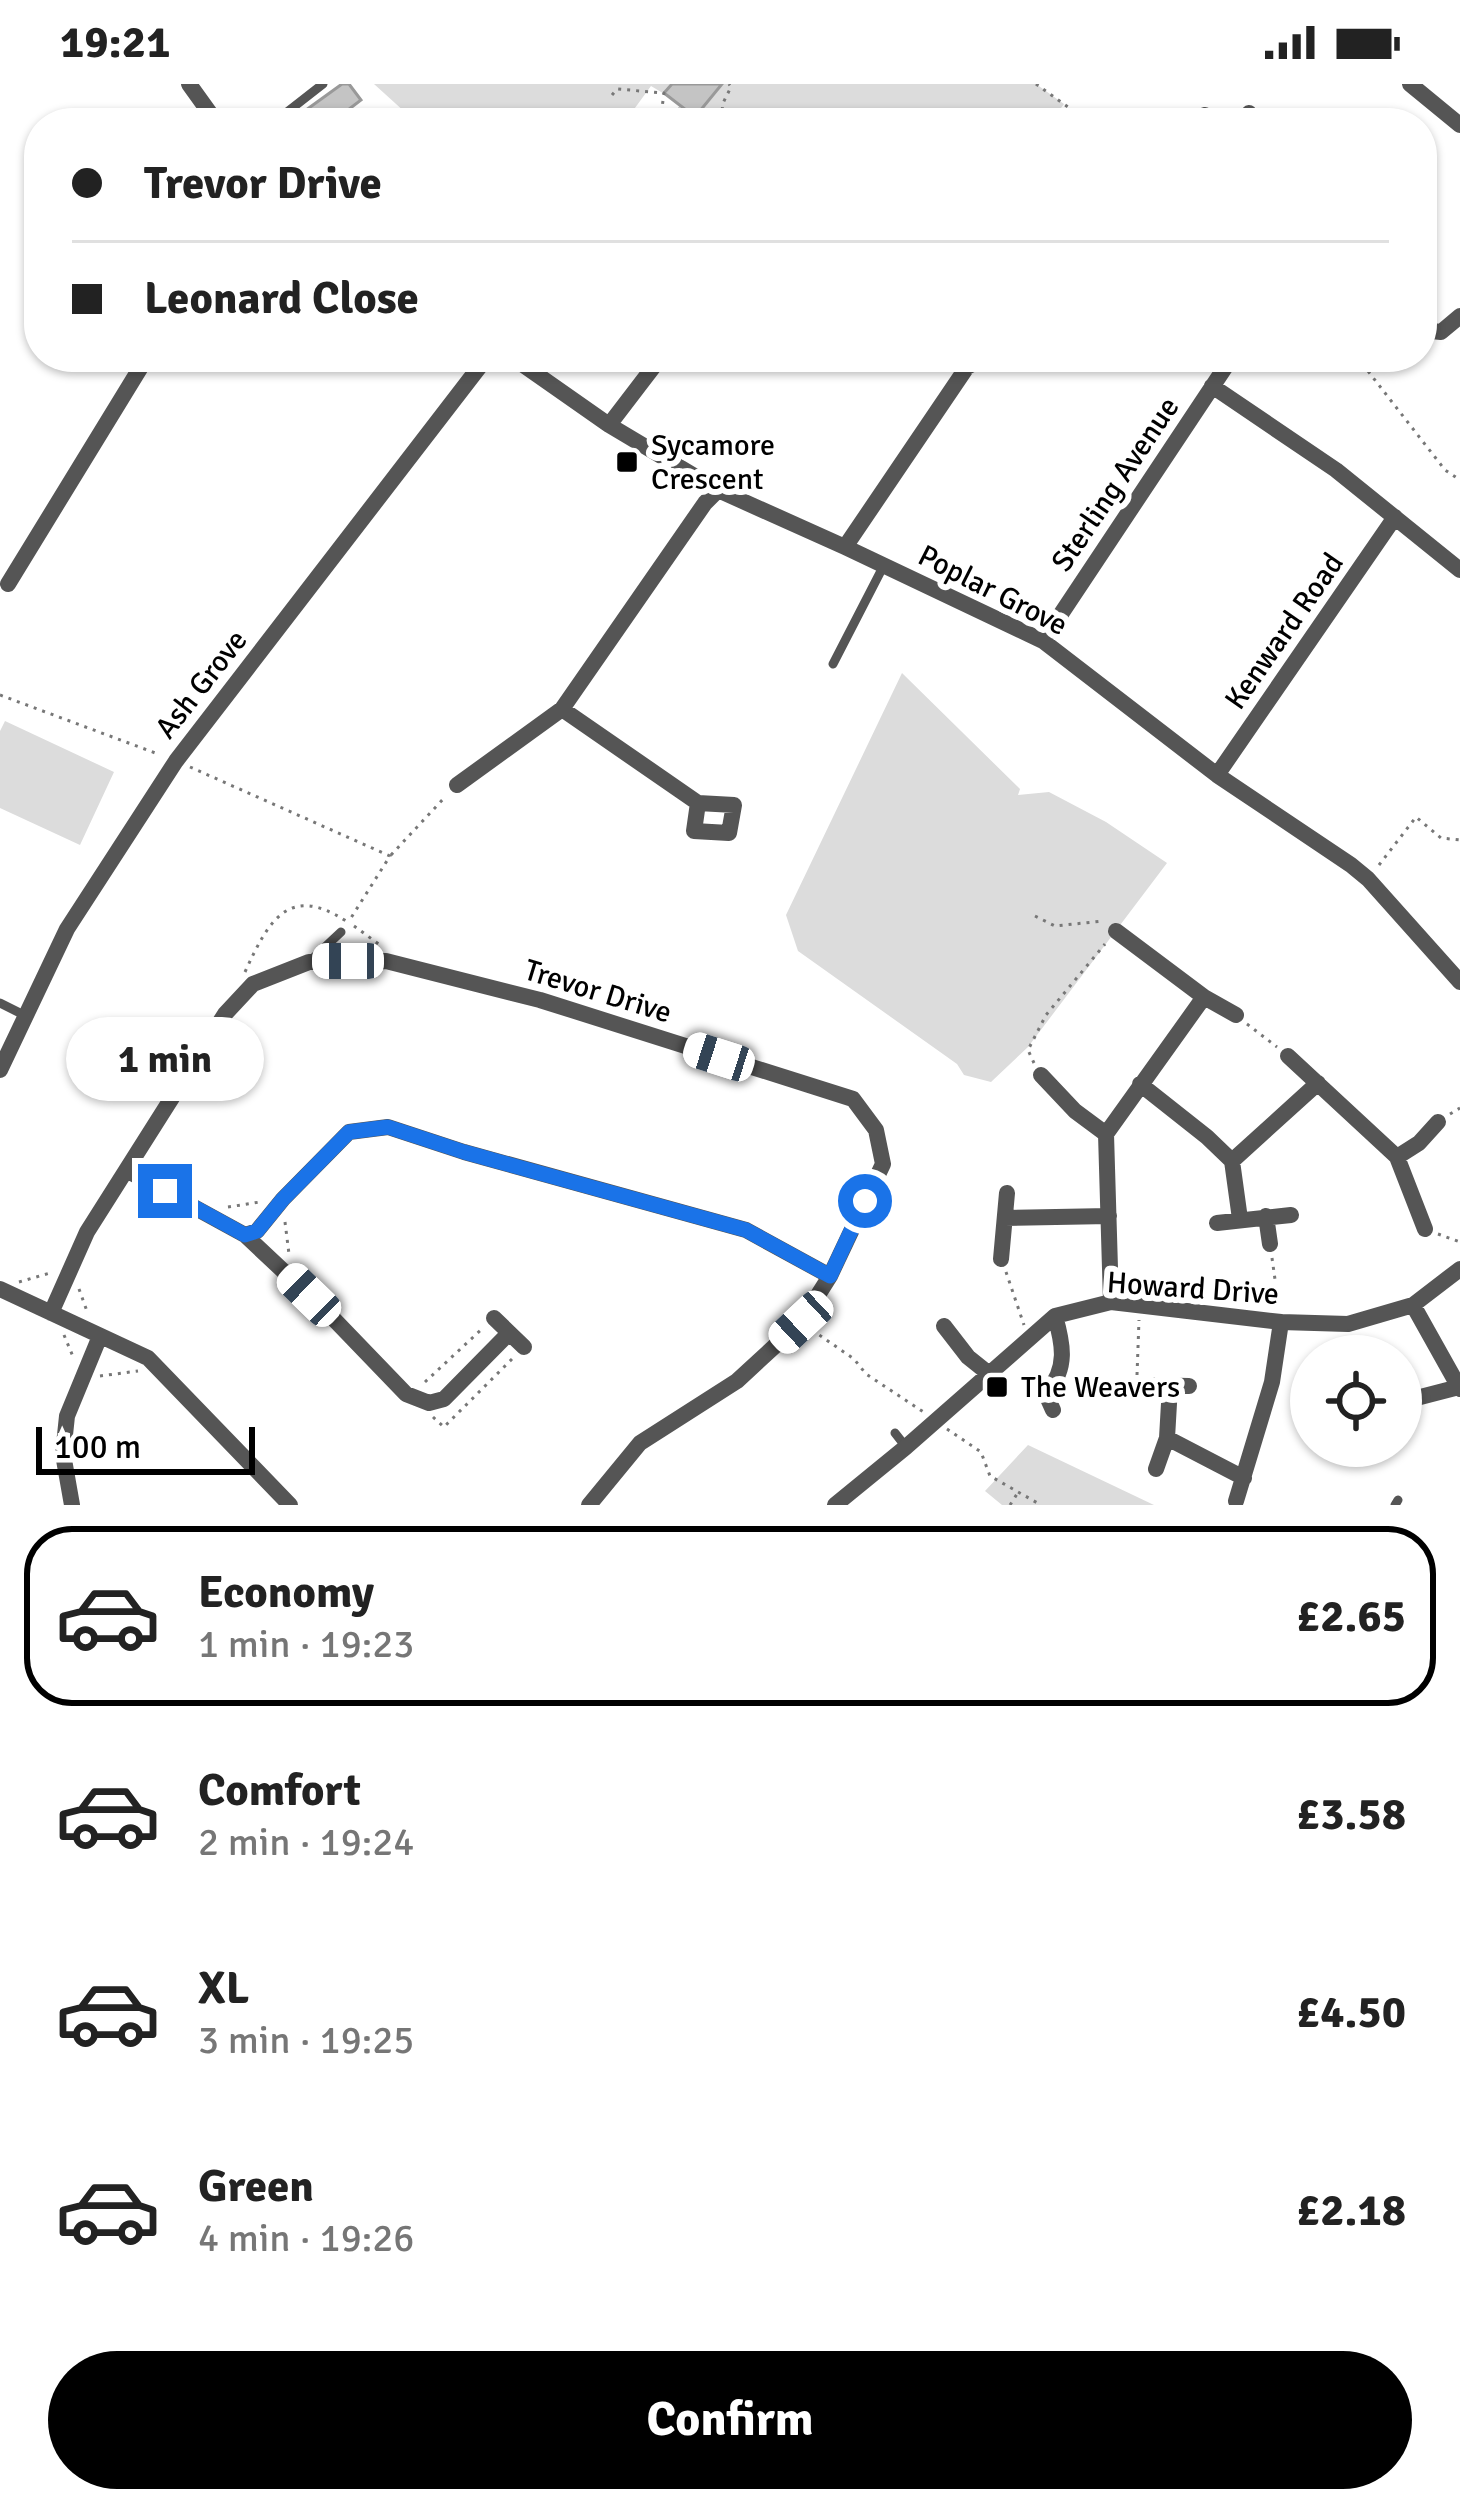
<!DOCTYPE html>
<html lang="en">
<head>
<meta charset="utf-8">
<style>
  :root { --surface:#fff; --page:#f6f6f6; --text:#222; --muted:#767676; --line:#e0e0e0; --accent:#000 }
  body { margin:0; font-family:Signika,sans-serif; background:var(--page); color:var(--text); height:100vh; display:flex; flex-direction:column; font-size:45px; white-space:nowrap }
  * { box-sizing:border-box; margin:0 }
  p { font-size:39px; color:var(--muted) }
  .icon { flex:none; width:66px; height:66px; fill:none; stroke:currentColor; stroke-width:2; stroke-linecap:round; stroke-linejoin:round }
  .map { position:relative; height:1421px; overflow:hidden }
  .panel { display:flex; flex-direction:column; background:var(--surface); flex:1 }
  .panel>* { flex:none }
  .banner { position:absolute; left:24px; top:24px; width:1413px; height:264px; border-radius:48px; box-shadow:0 3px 9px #0004; display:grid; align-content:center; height:264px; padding:0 48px; background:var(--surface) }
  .buttons { position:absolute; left:1290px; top:1251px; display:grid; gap:24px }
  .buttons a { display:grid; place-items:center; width:132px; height:132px; border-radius:50%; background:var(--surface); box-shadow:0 3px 9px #0004; font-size:60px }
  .scale { position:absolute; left:36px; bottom:30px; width:219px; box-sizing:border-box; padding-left:12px; border:6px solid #000; border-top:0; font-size:33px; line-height:42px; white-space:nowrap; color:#000; -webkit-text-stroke:9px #fff; paint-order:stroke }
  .end { position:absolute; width:54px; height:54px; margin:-27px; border:15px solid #1a73e8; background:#fff; box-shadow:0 0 0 6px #fff }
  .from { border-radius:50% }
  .bubble { position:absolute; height:84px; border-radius:42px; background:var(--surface); box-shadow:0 3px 9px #0004; font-size:39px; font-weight:800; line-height:84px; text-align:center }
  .car { position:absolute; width:36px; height:72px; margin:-36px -18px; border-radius:15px; box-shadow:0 0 9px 3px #0007; background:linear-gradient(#fff 24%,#345 0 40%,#fff 0 76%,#345 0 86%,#fff 0) }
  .banner b { display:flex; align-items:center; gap:42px; height:114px; font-size:45px }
  .banner b+b { border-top:3px solid var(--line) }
  .banner i { width:30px; height:30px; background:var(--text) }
  ul { padding:21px 0 0; list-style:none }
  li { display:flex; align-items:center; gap:36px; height:180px; margin:0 24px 18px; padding:0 24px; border:6px solid transparent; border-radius:48px }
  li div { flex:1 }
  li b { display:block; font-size:45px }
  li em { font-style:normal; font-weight:800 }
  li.active { border-color:var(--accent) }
  li>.icon { width:108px; height:108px; stroke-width:1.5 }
  .cta { display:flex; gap:24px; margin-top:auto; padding:24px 48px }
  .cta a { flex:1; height:138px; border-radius:72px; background:var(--accent); color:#fff; font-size:48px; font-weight:800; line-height:138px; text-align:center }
  .status { display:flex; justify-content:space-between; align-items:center; height:84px; padding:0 60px; background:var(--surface); direction:ltr }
  .status svg { height:33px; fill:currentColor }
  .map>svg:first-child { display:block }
</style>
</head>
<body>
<div class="status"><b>19:21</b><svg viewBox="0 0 49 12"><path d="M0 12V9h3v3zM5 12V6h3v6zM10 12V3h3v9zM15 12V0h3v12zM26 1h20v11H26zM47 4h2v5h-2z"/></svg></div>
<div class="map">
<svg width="1460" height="1421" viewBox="0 0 1460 1421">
  <rect width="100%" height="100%" fill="#fff"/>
  <path fill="#dcdcdc" d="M 374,0 L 1036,0 L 1064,20 L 1052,36 L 1055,39 L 713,39 L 651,2 L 624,39 L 417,39 Z
    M 902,589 L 1020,705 L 1018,711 L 1049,708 L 1106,738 L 1167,779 L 1028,963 L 991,998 L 964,991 L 957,980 L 798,867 L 786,831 Z
    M 5,637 L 114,688 L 80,761 L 0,724 L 0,647 Z
    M 1028,1361 L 1154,1421 L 1002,1421 L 985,1407 Z"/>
  <path fill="#c4c4c4" stroke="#999" stroke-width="3" d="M 342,0 L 349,0 L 361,16 L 331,39 L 288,39 Z
    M 672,0 L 722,0 L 695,33 L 664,9 Z"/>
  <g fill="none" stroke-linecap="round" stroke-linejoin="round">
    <path stroke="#777" stroke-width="3" stroke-dasharray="3 6" stroke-linecap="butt" d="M 1036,0 L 1090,39
      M 612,11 L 617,5 L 664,9 L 660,39
      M 721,35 L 723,19 L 731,3 L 729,0
      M 666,39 L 679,25 L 692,35 L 699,33 L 712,39
      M 1357,273 L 1445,386 L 1460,396
      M 0,611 L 158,670
      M 190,683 L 390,772 L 349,837
      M 391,771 L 446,712
      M 1379,781 L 1416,733 L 1441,754 L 1460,756
      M 1035,832 L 1055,842 L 1103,837
      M 354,842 L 380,861
      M 245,888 C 268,838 288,799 346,837
      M 1247,940 L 1277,963
      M 1034,979 L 1028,966 L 1046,931 L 1105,860
      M 1450,1030 L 1460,1024
      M 228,1123 L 260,1118
      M 285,1138 L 289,1170
      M 1438,1150 L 1460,1158
      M 1272,1174 L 1279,1224
      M 1006,1188 L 1024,1241
      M 19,1198 L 50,1189
      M 79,1205 L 88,1230
      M 812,1246 L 854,1275 L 866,1290 L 925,1329
      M 64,1251 L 74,1275
      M 1137,1291 L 1139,1236
      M 100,1292 L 138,1287
      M 425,1298 L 484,1243
      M 433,1333 L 444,1343 L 512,1275
      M 947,1345 L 981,1368 L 990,1392 L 1041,1421
      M 1010,1421 L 1017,1410"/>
    <path stroke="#555" stroke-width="9" d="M 273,39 L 323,0
      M 833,580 L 884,481
      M 309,878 L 341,848
      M 0,919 L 26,932
      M 895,1349 L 906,1363
      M 1395,1421 L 1398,1416"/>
    <path stroke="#555" stroke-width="16" d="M 189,0 L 217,39
      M 1410,0 L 1460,41
      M 1205,31 L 1216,39
      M 1240,39 L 1249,29
      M 1422,246 L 1441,248 L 1460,232
      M 512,273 L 609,341 L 718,406 L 845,463 L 1043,557 L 1217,691 L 1351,781 L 1368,795 L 1460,898
      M 1212,302 L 1336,386 L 1460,486
      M 609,341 L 661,273
      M 845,463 L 967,283 L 985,273
      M 8,500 L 147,273
      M 1043,557 L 1232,273
      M 562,625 L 698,719 L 734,721 L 729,749 L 694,747 L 698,719
      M 1217,691 L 1395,433
      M 457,701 L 562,625 L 705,419 L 718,406
      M 1116,847 L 1204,913 L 1236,931
      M 1288,972 L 1397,1073 L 1425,1145
      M 0,986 L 67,845 L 176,677 L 487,273
      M 1041,991 L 1075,1027 L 1106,1050
      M 1140,1000 L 1207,1053 L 1232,1077 L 1240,1135
      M 1397,1073 L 1419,1059 L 1438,1038
      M 1232,1077 L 1318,999
      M 128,1087 L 245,1151 L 327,1228 L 406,1310 L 429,1319 L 444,1315 L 509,1249
      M 1266,1132 L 1270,1160
      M 1005,1134 L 1109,1132
      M 1217,1139 L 1291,1131
      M 245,1151 L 257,1147 L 283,1115 L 349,1048 L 388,1043 L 464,1068 L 746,1146 L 830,1192
      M 1001,1175 L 1007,1109
      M 0,1205 L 148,1274 L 290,1421
      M 1111,1218 L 1106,1050 L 1204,913
      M 1413,1221 L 1460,1305
      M 51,1229 L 87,1148 L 225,930 L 253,900 L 309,878 L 386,877 L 540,916 L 853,1015 L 876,1046 L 883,1080 L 830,1192 L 801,1238 L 737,1297 L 640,1359 L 589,1421
      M 494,1234 L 524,1263
      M 944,1242 L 968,1273 L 988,1289
      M 1040,1297 L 1053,1326
      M 1146,1301 L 1189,1302
      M 1047,1308 C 1068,1284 1063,1260 1055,1232
      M 1401,1318 L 1459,1303
      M 1167,1354 L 1244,1394
      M 1156,1385 L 1167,1354 L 1170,1302
      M 1236,1417 L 1272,1298 L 1281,1238
      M 72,1421 L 63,1370 L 67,1332 L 100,1252
      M 835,1421 L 906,1363 L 1055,1232 L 1111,1218 L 1281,1238 L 1348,1240 L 1413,1221 L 1460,1185"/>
  </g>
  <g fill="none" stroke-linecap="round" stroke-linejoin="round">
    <path stroke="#1a73e8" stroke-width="15" d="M 165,1107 L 245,1151 L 257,1147 L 283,1115 L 349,1048 L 388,1043 L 464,1068 L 746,1146 L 830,1192 L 865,1117"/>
  </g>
  <g fill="#000" stroke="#fff" stroke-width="4.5">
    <rect x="615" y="366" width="24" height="24" rx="6"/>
    <rect x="985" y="1291" width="24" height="24" rx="6"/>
  </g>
  <g text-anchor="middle" stroke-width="12" stroke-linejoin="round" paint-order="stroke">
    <g font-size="30" fill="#000" stroke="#fff" text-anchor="start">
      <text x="651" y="371">Sycamore<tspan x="651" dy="34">Crescent</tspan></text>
      <text x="1021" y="1313">The Weavers</text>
    </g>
    <g font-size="30" fill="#000" stroke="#fff">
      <text transform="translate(1115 400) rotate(-56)" y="10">Sterling Avenue</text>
      <text transform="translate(993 506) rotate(27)" y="10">Poplar Grove</text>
      <text transform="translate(1284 547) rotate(-55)" y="10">Kenward Road</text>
      <text transform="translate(201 600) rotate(-52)" y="10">Ash Grove</text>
      <text transform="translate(598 907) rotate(17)" y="10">Trevor Drive</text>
      <text transform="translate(1193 1204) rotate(4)" y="10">Howard Drive</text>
    </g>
  </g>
</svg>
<div class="buttons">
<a><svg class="icon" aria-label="locate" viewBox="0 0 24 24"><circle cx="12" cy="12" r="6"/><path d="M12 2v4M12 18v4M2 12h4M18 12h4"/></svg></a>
</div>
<div class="scale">100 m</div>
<i class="end from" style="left:865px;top:1117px"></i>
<i class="end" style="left:165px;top:1107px"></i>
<div class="bubble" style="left:66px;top:933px;width:198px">1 min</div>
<i class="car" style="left:348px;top:877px;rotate:270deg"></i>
<i class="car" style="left:719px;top:973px;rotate:288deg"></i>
<i class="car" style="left:309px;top:1211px;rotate:314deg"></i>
<i class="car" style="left:801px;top:1238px;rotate:227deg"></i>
<div class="banner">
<b><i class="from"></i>Trevor Drive</b>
<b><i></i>Leonard Close</b>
</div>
</div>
<section class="panel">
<ul>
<li class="active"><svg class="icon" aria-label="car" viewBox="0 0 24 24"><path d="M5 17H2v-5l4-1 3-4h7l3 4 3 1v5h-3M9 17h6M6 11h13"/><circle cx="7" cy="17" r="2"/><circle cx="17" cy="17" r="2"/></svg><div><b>Economy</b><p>1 min · 19:23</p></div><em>£2.65</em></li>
<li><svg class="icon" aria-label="car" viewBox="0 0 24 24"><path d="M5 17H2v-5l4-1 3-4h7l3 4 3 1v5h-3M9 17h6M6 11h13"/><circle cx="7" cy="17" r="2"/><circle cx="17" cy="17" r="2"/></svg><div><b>Comfort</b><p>2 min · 19:24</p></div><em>£3.58</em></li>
<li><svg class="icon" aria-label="car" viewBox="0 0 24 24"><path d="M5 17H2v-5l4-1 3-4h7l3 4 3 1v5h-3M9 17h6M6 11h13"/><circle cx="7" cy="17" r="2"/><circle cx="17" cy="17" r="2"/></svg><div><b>XL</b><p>3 min · 19:25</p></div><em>£4.50</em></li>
<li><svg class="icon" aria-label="car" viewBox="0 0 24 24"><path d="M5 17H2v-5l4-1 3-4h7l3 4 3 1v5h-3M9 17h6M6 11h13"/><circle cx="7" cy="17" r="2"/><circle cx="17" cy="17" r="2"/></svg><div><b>Green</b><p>4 min · 19:26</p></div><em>£2.18</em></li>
</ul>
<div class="cta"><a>Confirm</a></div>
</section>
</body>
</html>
